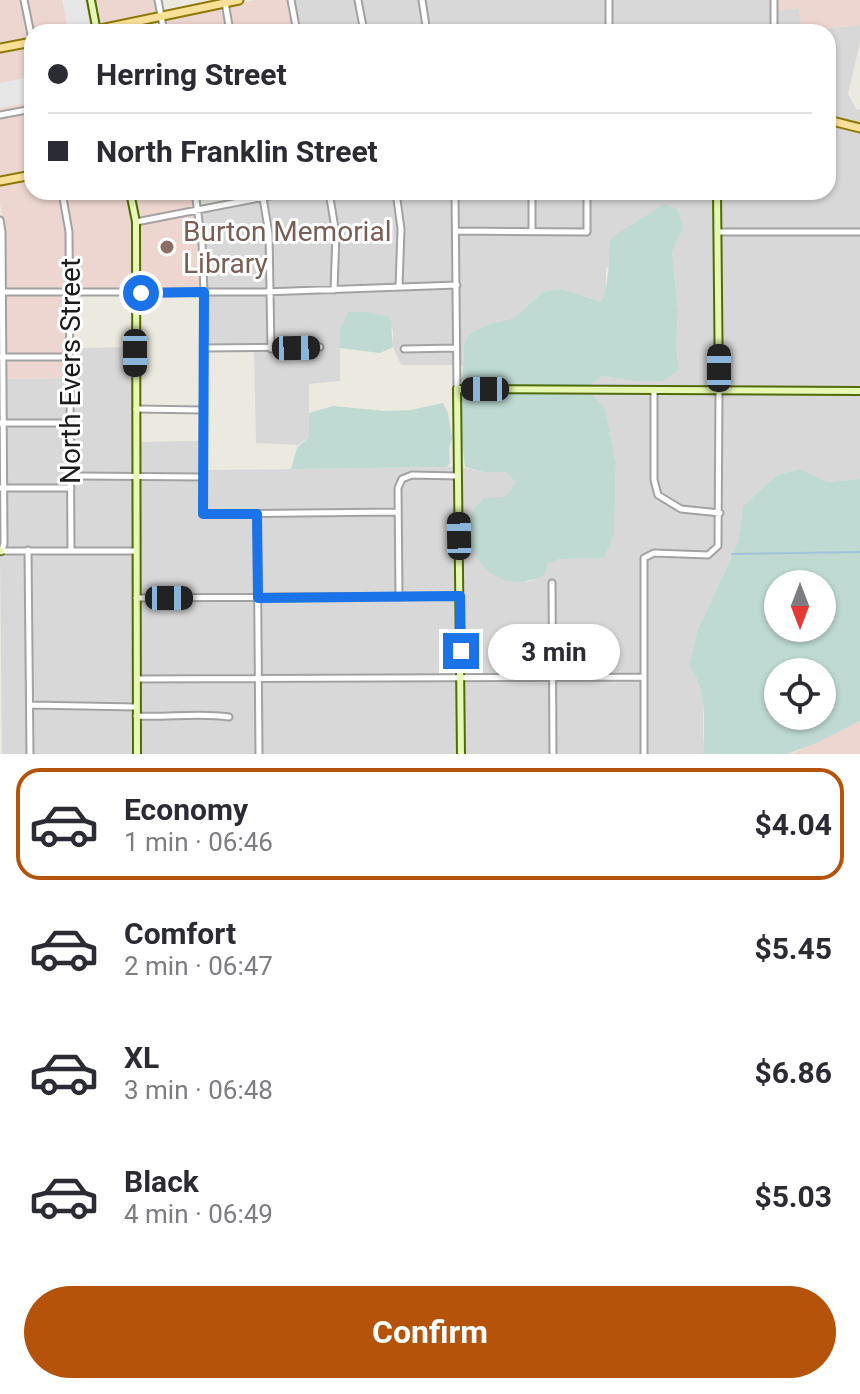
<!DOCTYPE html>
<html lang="en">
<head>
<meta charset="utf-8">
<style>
  :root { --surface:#fff; --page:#f7f7f7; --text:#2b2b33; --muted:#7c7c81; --line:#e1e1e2; --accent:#b45309 }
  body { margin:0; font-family:Roboto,sans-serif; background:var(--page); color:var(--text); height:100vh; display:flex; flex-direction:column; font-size:30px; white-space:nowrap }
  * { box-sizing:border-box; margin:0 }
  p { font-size:26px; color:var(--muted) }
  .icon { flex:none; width:44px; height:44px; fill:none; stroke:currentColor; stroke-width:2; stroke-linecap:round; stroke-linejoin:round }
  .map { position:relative; height:754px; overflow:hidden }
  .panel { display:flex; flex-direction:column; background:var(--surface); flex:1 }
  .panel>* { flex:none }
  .hud { position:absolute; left:24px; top:24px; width:812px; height:176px; border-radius:24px; box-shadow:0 2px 6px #0004; display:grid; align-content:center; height:176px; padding:0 24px; background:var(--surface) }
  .needle { width:52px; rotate:180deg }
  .tools { position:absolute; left:764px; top:570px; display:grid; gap:16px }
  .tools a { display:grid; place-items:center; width:72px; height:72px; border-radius:50%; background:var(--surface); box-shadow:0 2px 6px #0004; font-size:40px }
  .end { position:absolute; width:36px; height:36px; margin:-18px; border:10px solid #1a73e8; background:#fff; box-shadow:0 0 0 4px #fff }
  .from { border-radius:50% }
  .bubble { position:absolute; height:56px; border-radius:28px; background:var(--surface); box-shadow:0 2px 6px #0004; font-size:26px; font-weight:700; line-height:56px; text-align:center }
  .car { position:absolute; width:24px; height:48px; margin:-24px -12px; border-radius:10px; box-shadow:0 0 6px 2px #0007; background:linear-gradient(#222 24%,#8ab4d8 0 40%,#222 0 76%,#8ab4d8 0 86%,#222 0) }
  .hud b { display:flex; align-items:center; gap:28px; height:76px; font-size:30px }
  .hud b+b { border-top:2px solid var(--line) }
  .hud i { width:20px; height:20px; background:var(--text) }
  ul { padding:14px 0 0; list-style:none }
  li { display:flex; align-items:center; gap:24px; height:112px; margin:0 16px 12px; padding:0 8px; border:4px solid transparent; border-radius:24px }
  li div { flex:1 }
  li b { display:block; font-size:30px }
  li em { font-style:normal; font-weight:700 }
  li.selected { border-color:var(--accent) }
  li>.icon { width:72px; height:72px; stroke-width:1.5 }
  .button { display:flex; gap:16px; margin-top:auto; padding:16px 24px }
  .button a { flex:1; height:92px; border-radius:48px; background:var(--accent); color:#fff; font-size:32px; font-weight:700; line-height:92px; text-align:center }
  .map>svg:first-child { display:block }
</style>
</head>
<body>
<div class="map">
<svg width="860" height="754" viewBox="0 0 860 754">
  <rect width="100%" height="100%" fill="#eceae0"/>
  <path fill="#d9d8d8" d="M 294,0 L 355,0 L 361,32 L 300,32 Z
    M 361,0 L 419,0 L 424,29 L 409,32 L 367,32 Z
    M 425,0 L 606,0 L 607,30 L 429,29 Z
    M 612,0 L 771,0 L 771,28 L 612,30 Z
    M 799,8 L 803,31 L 860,25 L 860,42 L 848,94 L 856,109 L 860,110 L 860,125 L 828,117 L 828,32 L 776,32 L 776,10 Z
    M 828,123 L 860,132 L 860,228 L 721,229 L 720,192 L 828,192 Z
    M 305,192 L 326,192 L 333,234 L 331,287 L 272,289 L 272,234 L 266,200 Z
    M 332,192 L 393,192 L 399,230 L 397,284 L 337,287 L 339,234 Z
    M 398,192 L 453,192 L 454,282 L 402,283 L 404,229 Z
    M 458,192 L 529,192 L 529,228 L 460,228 Z
    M 535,192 L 585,192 L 584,229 L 534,228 Z
    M 590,192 L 714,192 L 716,388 L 586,386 L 602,376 L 634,381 L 663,381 L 679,370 L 676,345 L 678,311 L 672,252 L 683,229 L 606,268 L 606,291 L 601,302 L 562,289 L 543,292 L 514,318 L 493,323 L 464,347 L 463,365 L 459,365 L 460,234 L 589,236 Z
    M 261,201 L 266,234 L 267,289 L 207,289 L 202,213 Z
    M 721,235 L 860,235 L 860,388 L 724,388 Z
    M 454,289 L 454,365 L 401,365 L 393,347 L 393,329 L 340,330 L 340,381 L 309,384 L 309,437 L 298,445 L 256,443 L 254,352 L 323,350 L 322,344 L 274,345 L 273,295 Z
    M 207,295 L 267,295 L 268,346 L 207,345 Z
    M 133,347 L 132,474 L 76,474 L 76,479 L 132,480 L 132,547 L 73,547 L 73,378 L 79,378 L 81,348 Z
    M 68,378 L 68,420 L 7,420 L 6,379 Z
    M 592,393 L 651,394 L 651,480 L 654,493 L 664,504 L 680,512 L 717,516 L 716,545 L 707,552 L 660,550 L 642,554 L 642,674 L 556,674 L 554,580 L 549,581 L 551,674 L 464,675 L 461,467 L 484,472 L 505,472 L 516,482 L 505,498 L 484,498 L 527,582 L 543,577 L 548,564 L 559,559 L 604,558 L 614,535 L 616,463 L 605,410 Z
    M 657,394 L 716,394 L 717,510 L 681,506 L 663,496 L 659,490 L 656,479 Z
    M 722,394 L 860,394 L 860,479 L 828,482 L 798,469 L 777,475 L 743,506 L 738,542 L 697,632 L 689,665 L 697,675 L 703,699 L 703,754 L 647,754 L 647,560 L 660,556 L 708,558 L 719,550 L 723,516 Z
    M 7,427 L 68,427 L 68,485 L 7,485 Z
    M 198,441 L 199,474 L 138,474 L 138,442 Z
    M 455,467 L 455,473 L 412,472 L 401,476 L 396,487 L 395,509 L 206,511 L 206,470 Z
    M 412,479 L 455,479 L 457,593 L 401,594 L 401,488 L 404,481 Z
    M 138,480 L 200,480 L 201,517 L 254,517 L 255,595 L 138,595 Z
    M 7,491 L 68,491 L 68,547 L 6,548 Z
    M 395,515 L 396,594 L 261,595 L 260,517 Z
    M 3,554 L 26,554 L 27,754 L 2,754 L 0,558 Z
    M 31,554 L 132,554 L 133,703 L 33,702 Z
    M 457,600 L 458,675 L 262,676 L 261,601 Z
    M 139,601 L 255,601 L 257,676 L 140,676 Z
    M 551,680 L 551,754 L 464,754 L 464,681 Z
    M 556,680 L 642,680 L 641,754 L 556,754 Z
    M 458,681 L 458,754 L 261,754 L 262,683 Z
    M 140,683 L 257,683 L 256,754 L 140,754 Z
    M 33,708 L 133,710 L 134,754 L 33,754 Z"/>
  <path fill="#edd6cf" d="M 0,0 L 21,0 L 29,40 L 0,45 Z
    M 26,0 L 88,0 L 94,27 L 70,32 L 33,32 Z
    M 94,0 L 155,0 L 158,13 L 99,26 Z
    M 255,0 L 288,0 L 295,32 L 233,32 L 228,5 Z
    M 776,0 L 860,0 L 860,25 L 802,31 L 799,8 L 776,10 Z
    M 223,6 L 228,32 L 167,32 L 165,18 Z
    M 31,46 L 32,106 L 0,112 L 0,52 Z
    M 32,112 L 32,172 L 0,178 L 0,118 Z
    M 32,178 L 32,192 L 59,192 L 67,233 L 67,289 L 6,289 L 5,232 L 0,204 L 0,184 Z
    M 65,192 L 127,192 L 134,223 L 133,288 L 73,289 L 72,232 Z
    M 133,192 L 191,192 L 195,208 L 138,219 Z
    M 196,214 L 199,287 L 138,288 L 139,225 Z
    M 6,295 L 67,295 L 67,353 L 6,354 Z
    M 6,360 L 67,360 L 68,378 L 6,379 Z
    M 860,721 L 860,754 L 787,754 L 796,752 Z"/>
  <path fill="#bedad2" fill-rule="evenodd" d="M 664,204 L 677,209 L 683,229 L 672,252 L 678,311 L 676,345 L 679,370 L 663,381 L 634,381 L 602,376 L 587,387 L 462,386 L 464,347 L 469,334 L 493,323 L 514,318 L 543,292 L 562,289 L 601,302 C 610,285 608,257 611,238 Z
    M 348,312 L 366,312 L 390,317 L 393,347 L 380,353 L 340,348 L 340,330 Z
    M 461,392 L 592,393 L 605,409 L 616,463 L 614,535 L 604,558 L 559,559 L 548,564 L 543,577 C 530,581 512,585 499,578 C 477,567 461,537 472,513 C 474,508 481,502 484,498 L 505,497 L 516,482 L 505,472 L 484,472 L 465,467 L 460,425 Z
    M 443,403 L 448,413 L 452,438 L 449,448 L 450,463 L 447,467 L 291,469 L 297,448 L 309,437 L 309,413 L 333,406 L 385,411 L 411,410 Z
    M 799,469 L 828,482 L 860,479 L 860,721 L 814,744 L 787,754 L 703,754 C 704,725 708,689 689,665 L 697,632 L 738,542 L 743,506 L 777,475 ZM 778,584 L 822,584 L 822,628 L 778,628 ZM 778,672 L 822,672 L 822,716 L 778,716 Z"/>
  <path fill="#e7e7e7" d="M 62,0 L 85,0 L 90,26 L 68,30 Z
    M 32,76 L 32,102 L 0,108 L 0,83 Z"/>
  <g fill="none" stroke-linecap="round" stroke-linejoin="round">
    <path stroke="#a1c3d9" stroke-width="2" d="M 732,554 L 860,552"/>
    <g stroke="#a2a2a2" stroke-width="9">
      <path id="street" d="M 24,0 L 32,39
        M 158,0 L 164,32
        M 291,0 L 297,32
        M 358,0 L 364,32
        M 422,0 L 427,32
        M 609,0 L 609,32
        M 774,0 L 774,32
        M 225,2 L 230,32
        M 426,32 L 477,32
        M 0,115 L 32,109
        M 62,192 L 69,232 L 71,551
        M 195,192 L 202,243 L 204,292 L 203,514 L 398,512
        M 262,192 L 269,234 L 271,349
        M 329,192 L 336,234 L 334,290
        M 396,192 L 401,229 L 399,287
        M 455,192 L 457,389
        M 0,220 L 2,232 L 4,544 L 1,552
        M 136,222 L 290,192
        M 457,231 L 587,232 L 587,192
        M 532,231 L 532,192
        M 718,232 L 860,232
        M 0,292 L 264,292 L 457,285
        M 204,348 L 320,347
        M 404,349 L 456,348
        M 0,357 L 70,357
        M 654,390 L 654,480 L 658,495 L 681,509 L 720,513
        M 136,409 L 203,410
        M 0,423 L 71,423
        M 78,476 L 203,477
        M 0,488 L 71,488
        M 257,514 L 259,754
        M 28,550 L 30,754
        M 1,551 L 135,551
        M 552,583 L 553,754
        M 399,597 L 398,488 L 402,479 L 412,475 L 458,476
        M 136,598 L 460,596
        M 137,679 L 644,677
        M 30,705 L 136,707
        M 136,716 C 167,718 199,712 229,717
        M 644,754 L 644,558 L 654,553 L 708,555 L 718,546 L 719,391"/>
    </g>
    <g stroke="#4f6c08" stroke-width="10">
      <path id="secondary" d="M 91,0 L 97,32
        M 130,192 L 136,222 L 137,754
        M 717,192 L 719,391
        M 0,551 L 1,551
        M 461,754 L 457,389 L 860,391"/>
    </g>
    <g stroke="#8d7804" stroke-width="11">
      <path id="primary" d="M 86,32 L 239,0
        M 0,48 L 32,42
        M 828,120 L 860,128
        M 0,181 L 32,175"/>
    </g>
    <use href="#street" stroke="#fff" stroke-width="5"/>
    <use href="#secondary" stroke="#e7f7b4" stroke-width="6"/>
    <use href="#primary" stroke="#f9e099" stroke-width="7"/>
  </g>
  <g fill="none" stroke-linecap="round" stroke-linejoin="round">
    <path stroke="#1a73e8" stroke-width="10" d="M 141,293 L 204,292 L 203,514 L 257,514 L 258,598 L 460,596 L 461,651"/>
  </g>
  <circle fill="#8d6e63" stroke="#fff" stroke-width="3" cx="167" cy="247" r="8"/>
  <g text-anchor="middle" stroke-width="6" stroke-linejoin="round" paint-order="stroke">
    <g font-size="28" fill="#785e54" stroke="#fff" text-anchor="start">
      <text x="183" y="241">Burton Memorial<tspan x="183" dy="32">Library</tspan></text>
    </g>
    <g font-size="28" fill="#1b1b1b" stroke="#fff">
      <text transform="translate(70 371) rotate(-90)" y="10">North Evers Street</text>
    </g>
  </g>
</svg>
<div class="tools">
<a><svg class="needle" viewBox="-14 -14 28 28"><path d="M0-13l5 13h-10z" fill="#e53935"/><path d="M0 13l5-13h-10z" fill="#7c7c81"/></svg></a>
<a><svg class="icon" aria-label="locate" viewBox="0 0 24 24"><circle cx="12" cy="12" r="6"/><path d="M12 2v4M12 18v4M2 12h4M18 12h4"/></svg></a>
</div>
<i class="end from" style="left:141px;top:293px"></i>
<i class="end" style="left:461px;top:651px"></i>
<div class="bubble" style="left:488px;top:624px;width:132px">3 min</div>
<i class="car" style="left:296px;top:348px;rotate:89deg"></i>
<i class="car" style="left:135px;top:353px;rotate:180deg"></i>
<i class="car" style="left:719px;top:368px;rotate:0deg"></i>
<i class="car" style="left:485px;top:389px;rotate:270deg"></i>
<i class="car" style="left:459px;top:536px;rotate:359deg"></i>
<i class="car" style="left:169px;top:598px;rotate:90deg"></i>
<div class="hud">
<b><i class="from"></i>Herring Street</b>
<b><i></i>North Franklin Street</b>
</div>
</div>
<section class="panel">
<ul>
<li class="selected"><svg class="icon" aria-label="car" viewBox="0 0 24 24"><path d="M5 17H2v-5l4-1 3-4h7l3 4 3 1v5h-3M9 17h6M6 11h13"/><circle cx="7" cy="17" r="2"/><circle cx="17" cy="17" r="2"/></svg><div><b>Economy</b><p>1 min · 06:46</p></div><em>$4.04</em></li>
<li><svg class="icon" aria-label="car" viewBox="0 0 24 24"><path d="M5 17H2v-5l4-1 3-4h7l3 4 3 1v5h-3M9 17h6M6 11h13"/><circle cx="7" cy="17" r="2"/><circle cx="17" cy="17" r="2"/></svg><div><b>Comfort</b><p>2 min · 06:47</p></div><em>$5.45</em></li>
<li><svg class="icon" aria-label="car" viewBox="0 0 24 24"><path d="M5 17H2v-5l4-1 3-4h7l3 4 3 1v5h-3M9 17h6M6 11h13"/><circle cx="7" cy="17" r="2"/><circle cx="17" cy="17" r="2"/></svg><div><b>XL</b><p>3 min · 06:48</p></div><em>$6.86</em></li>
<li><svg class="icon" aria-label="car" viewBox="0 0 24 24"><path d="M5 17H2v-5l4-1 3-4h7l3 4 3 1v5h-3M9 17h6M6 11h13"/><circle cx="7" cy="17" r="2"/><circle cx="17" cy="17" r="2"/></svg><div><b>Black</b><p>4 min · 06:49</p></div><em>$5.03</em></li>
</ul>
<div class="button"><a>Confirm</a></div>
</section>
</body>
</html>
